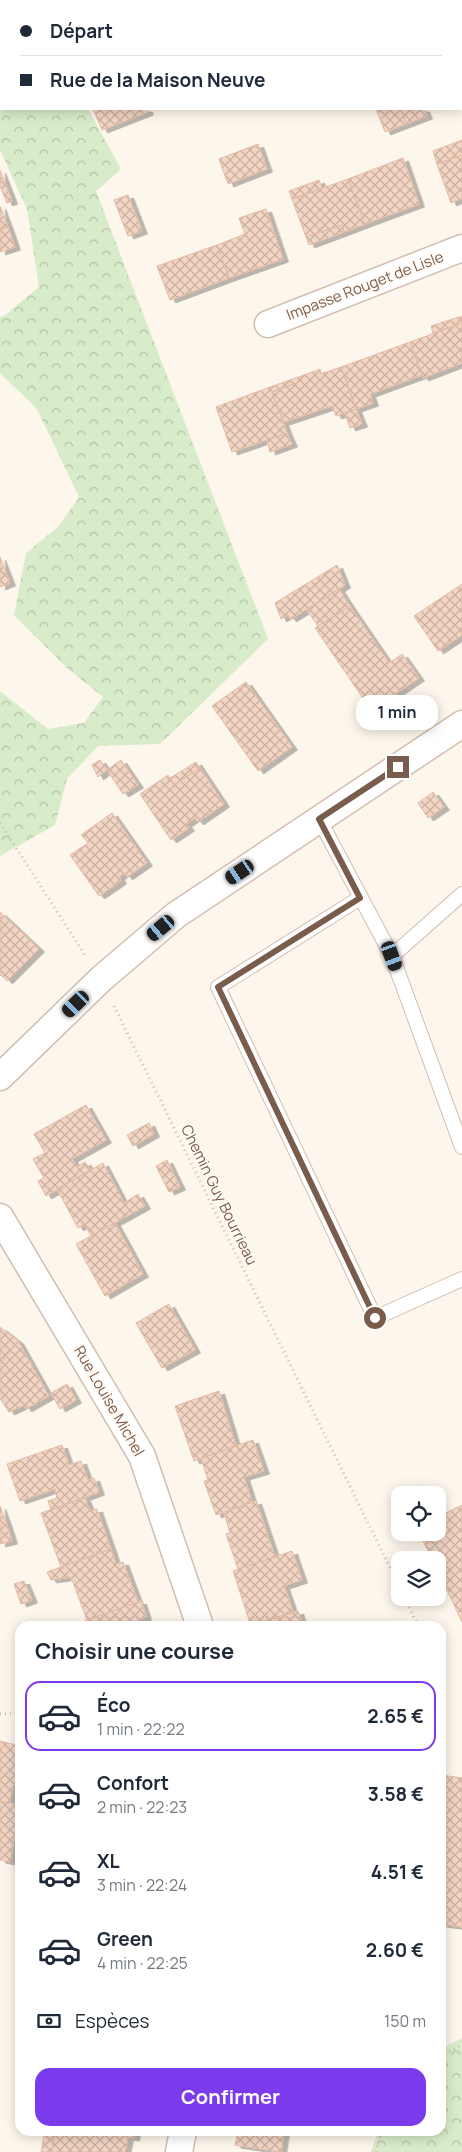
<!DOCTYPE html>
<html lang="fr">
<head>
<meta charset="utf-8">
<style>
  :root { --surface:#fff; --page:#f6f6f7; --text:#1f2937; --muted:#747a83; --line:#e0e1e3; --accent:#7c3aed }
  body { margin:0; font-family:Manrope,sans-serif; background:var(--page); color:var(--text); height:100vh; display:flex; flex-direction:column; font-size:19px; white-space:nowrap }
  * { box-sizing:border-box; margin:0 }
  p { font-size:16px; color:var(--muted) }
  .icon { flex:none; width:28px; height:28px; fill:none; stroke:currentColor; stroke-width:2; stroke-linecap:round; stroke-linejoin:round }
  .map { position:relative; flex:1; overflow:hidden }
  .panel { position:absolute; left:15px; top:1621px; width:431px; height:515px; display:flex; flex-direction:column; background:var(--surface); border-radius:15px; box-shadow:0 2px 12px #0003 }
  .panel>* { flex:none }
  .banner { position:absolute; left:0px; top:0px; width:462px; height:110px; box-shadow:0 2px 12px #0003; display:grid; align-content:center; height:110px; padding:0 20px; background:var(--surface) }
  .tools { position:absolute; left:391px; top:1486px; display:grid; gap:10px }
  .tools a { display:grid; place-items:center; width:55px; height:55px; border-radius:10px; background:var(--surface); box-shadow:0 2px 12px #0003; font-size:25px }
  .end { position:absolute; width:22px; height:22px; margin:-11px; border:6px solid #7a5c4d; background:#fff; box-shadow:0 0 0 2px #fff }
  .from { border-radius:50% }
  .bubble { position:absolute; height:35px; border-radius:15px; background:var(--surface); box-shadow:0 2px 12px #0003; font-size:16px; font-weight:700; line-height:35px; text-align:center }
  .car { position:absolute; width:15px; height:30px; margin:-15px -8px; border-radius:6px; box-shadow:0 0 4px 1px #0007; background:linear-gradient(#222 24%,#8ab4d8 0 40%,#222 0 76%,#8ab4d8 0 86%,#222 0) }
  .banner b { display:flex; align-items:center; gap:18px; height:48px; font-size:19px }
  .banner b+b { border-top:1px solid var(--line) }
  .banner i { width:12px; height:12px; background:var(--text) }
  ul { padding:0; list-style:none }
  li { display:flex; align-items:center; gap:15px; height:70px; margin:0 10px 8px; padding:0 10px; border:2px solid transparent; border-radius:15px }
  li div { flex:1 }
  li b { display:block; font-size:19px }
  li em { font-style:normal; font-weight:700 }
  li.active { border-color:var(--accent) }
  li>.icon { width:45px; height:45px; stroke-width:1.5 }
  h2 { padding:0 20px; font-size:22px; line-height:60px }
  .pay { display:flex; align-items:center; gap:12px; height:55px; padding:0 20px; font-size:19px }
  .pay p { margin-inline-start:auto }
  .action { display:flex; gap:10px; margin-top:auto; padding:10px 20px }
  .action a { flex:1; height:58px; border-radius:15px; background:var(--accent); color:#fff; font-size:20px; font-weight:700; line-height:58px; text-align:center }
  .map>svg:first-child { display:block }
</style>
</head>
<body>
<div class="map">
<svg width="462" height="2152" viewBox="0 0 462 2152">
  <defs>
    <pattern id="forest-crowns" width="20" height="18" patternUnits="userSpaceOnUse" patternTransform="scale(1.25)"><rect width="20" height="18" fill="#d8ecc9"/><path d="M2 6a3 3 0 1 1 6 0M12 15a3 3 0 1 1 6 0" fill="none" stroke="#b4c2a5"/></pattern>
    <pattern id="building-cross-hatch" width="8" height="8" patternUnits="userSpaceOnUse" patternTransform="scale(1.25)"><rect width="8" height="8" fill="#f3d5c3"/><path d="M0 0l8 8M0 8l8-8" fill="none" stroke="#cab0a1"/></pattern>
    <filter id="shadow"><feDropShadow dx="5.5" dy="3" stdDeviation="0" flood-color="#0004"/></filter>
  </defs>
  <rect width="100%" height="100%" fill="#fdf6ec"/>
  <path fill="url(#forest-crowns)" d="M 0,25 L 1,109 L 88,109 L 121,169 L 96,191 L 268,639 L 160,744 L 98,746 L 67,779 L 55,825 L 0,856 L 0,691 L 48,729 L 84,723 L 103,697 L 67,668 L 14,615 L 26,553 L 59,526 L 79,497 L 37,409 L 0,373 L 0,317 L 4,316 L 39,287 L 27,209 L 0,150 Z
    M 462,2038 L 462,2152 L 371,2152 L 378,2131 L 441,2131 L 441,2049 Z"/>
  <path fill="url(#building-cross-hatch)" stroke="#e6bba3" filter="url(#shadow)" d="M 93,109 L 147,109 L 148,112 L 102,130 Z
    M 376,109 L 401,109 L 406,124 L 385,132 Z
    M 401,109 L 424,109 L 427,116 L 406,124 Z
    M 462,140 L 462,155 L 437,164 L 433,151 Z
    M 258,144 L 267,169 L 228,184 L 219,159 Z
    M 462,155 L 462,198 L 451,203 L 437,164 Z
    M 403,158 L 419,204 L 365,224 L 348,179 Z
    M 0,170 L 12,201 L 7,203 L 0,186 Z
    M 348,179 L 365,224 L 344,232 L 342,225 L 306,237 L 292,199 Z
    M 319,180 L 322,188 L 292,199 L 289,191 Z
    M 128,195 L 142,231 L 128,236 L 114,200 Z
    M 0,206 L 8,227 L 0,230 Z
    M 266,209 L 283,259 L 229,278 L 217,245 L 245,234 L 239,218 Z
    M 342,225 L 344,232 L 309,245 L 306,237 Z
    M 8,227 L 15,247 L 0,252 L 0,230 Z
    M 217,245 L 229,278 L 170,300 L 157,266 Z
    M 462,316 L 462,323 L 433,333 L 431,326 Z
    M 462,323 L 462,363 L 423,378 L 410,342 Z
    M 410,342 L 422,375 L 370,394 L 373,403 L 356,409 L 341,367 Z
    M 341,367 L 356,409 L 336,416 L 332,406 L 284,422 L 272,392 L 302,381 L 301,376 L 320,369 L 321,374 Z
    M 301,376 L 302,381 L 272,392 L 270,387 Z
    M 270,387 L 287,433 L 232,452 L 216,407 Z
    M 356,409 L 362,424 L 350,428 L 345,413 Z
    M 287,433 L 292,444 L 270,452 L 267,440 Z
    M 0,557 L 10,583 L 0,587 Z
    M 337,565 L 345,585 L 291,619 L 288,615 L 281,619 L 275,603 Z
    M 462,584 L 462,635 L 438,651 L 414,616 Z
    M 339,589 L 350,606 L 318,626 L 307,610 Z
    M 350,606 L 389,663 L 402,654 L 419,678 L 371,710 L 315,628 Z
    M 246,682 L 292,747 L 258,771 L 212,706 Z
    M 100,760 L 107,770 L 98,777 L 92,765 Z
    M 121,760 L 138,785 L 123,794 L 107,770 Z
    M 196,762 L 200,768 L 174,785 L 170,778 Z
    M 200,768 L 224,804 L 198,822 L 195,818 L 186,824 L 189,828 L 171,840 L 140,794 L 168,775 L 174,785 Z
    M 433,792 L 444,807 L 428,818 L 418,803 Z
    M 112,813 L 147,863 L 127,877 L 124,873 L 119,877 L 121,881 L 99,896 L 70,855 L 88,843 L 81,835 Z
    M 0,912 L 39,949 L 7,981 L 1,975 L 0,976 Z
    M 86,1105 L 106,1140 L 72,1159 L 77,1167 L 85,1162 L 91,1170 L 46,1196 L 38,1181 L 44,1178 L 33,1159 L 45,1153 L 34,1134 Z
    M 149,1123 L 154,1134 L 133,1146 L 127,1135 Z
    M 167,1160 L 180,1187 L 169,1192 L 156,1166 Z
    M 103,1163 L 124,1203 L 138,1194 L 145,1206 L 91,1236 L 84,1224 L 78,1228 L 57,1189 Z
    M 115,1223 L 143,1274 L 105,1296 L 76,1244 Z
    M 169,1304 L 195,1350 L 162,1368 L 136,1323 Z
    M 0,1327 L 18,1341 L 0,1364 Z
    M 18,1341 L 49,1396 L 26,1409 L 24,1405 L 9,1412 L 0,1398 L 0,1364 Z
    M 67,1384 L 76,1400 L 60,1409 L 51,1393 Z
    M 219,1391 L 236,1446 L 194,1461 L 175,1406 Z
    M 253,1440 L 264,1471 L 244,1477 L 252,1502 L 216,1515 L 204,1481 L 208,1480 L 201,1458 Z
    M 62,1445 L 69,1465 L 81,1461 L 88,1480 L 94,1478 L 99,1492 L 51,1510 L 48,1501 L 57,1498 L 55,1489 L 20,1501 L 7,1464 Z
    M 85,1498 L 90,1511 L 97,1509 L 111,1549 L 61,1567 L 41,1513 Z
    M 256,1501 L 275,1557 L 238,1569 L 226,1534 L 230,1533 L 224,1512 Z
    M 462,1505 L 462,1622 L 438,1571 L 438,1560 L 432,1560 L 419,1532 L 438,1532 L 438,1517 Z
    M 0,1506 L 7,1525 L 0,1528 Z
    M 7,1525 L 12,1541 L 0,1544 L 0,1528 Z
    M 111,1549 L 116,1564 L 123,1562 L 138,1602 L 87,1620 L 71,1577 L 51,1580 L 47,1572 Z
    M 292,1551 L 302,1580 L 284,1586 L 293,1612 L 251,1626 L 233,1571 Z
    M 24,1581 L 32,1600 L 21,1604 L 14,1584 Z
    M 141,1601 L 146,1617 L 140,1619 L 143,1626 L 71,1626 Z
    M 298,1611 L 303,1626 L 256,1626 L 256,1624 Z
    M 0,1741 L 20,1746 L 20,1773 L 17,1773 L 9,1803 L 0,1801 Z
    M 441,1775 L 462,1778 L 462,1927 L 441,1924 Z
    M 0,1801 L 20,1805 L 10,1862 L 0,1860 Z
    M 45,2131 L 55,2131 L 52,2152 L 41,2152 Z
    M 55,2131 L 135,2131 L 134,2138 L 128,2137 L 125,2152 L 52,2152 Z
    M 238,2131 L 284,2131 L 281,2152 L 235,2145 Z"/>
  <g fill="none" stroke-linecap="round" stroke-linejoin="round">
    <g stroke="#d1beb0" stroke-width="16">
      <path id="lane" d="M 319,819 L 392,956 L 462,1147
        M 360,898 L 218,987 L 375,1318 L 462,1279
        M 392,956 L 462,894"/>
    </g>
    <g stroke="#d1beb0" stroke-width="29">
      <path id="street" d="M 268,324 L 462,248
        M 0,1077 L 101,979 L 176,915 L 462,724
        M 0,1217 L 142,1456 L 200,1626
        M 179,2152 L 183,2131"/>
    </g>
    <path stroke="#d9b8a5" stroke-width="3" stroke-dasharray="1 4" stroke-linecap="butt" d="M 0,823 L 85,955
      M 114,1006 L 400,1588
      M 405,1598 L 418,1626
      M 0,1714 L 20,1713
      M 441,2057 L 462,2044
      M 376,2152 L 382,2131"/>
    <use href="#lane" stroke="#fff" stroke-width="14"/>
    <use href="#street" stroke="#fff" stroke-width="26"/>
  </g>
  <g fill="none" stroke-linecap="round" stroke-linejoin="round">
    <path stroke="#7a5c4d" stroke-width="6" d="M 375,1318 L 218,987 L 360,898 L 319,819 L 398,767"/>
  </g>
  <g text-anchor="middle" stroke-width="4" stroke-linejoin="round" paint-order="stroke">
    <g font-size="15" fill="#7a5c4d" stroke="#fffaf3">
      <text transform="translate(365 286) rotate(-21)" y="5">Impasse Rouget de Lisle</text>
      <text transform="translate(219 1195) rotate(64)" y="5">Chemin Guy Bourrieau</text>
      <text transform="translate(109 1401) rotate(60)" y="5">Rue Louise Michel</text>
    </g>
  </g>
</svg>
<div class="tools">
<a><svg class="icon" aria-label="locate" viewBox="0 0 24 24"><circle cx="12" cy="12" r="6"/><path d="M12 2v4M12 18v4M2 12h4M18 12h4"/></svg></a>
<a><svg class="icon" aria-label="layers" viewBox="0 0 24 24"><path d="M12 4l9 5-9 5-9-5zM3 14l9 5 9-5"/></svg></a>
</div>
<i class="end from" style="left:375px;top:1318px"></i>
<i class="end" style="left:398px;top:767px"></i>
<div class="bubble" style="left:356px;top:695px;width:82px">1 min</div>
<i class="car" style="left:240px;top:872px;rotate:236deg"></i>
<i class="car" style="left:161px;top:928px;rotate:230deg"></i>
<i class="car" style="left:392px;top:956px;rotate:160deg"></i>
<i class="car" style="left:76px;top:1004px;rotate:226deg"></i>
<div class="banner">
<b><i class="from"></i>Départ</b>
<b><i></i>Rue de la Maison Neuve</b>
</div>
<section class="panel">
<h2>Choisir une course</h2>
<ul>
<li class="active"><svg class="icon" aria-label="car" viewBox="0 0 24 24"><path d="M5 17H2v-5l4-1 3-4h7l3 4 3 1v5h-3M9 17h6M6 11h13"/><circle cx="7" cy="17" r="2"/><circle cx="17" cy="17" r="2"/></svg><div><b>Éco</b><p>1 min · 22:22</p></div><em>2.65 €</em></li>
<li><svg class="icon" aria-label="car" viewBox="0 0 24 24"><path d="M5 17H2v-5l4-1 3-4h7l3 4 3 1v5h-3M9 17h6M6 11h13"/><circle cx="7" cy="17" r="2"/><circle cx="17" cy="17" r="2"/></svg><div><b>Confort</b><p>2 min · 22:23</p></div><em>3.58 €</em></li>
<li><svg class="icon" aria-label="car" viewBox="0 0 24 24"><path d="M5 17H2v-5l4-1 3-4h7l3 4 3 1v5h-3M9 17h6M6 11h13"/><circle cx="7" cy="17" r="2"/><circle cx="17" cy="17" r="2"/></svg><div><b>XL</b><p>3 min · 22:24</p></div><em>4.51 €</em></li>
<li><svg class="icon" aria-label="car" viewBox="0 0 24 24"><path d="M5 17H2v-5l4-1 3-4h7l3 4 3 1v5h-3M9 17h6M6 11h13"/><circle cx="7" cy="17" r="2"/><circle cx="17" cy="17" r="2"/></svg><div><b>Green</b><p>4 min · 22:25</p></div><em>2.60 €</em></li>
</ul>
<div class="pay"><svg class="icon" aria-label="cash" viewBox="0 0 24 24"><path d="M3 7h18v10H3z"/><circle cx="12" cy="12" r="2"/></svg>Espèces<p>150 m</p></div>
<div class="action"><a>Confirmer</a></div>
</section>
</div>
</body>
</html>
